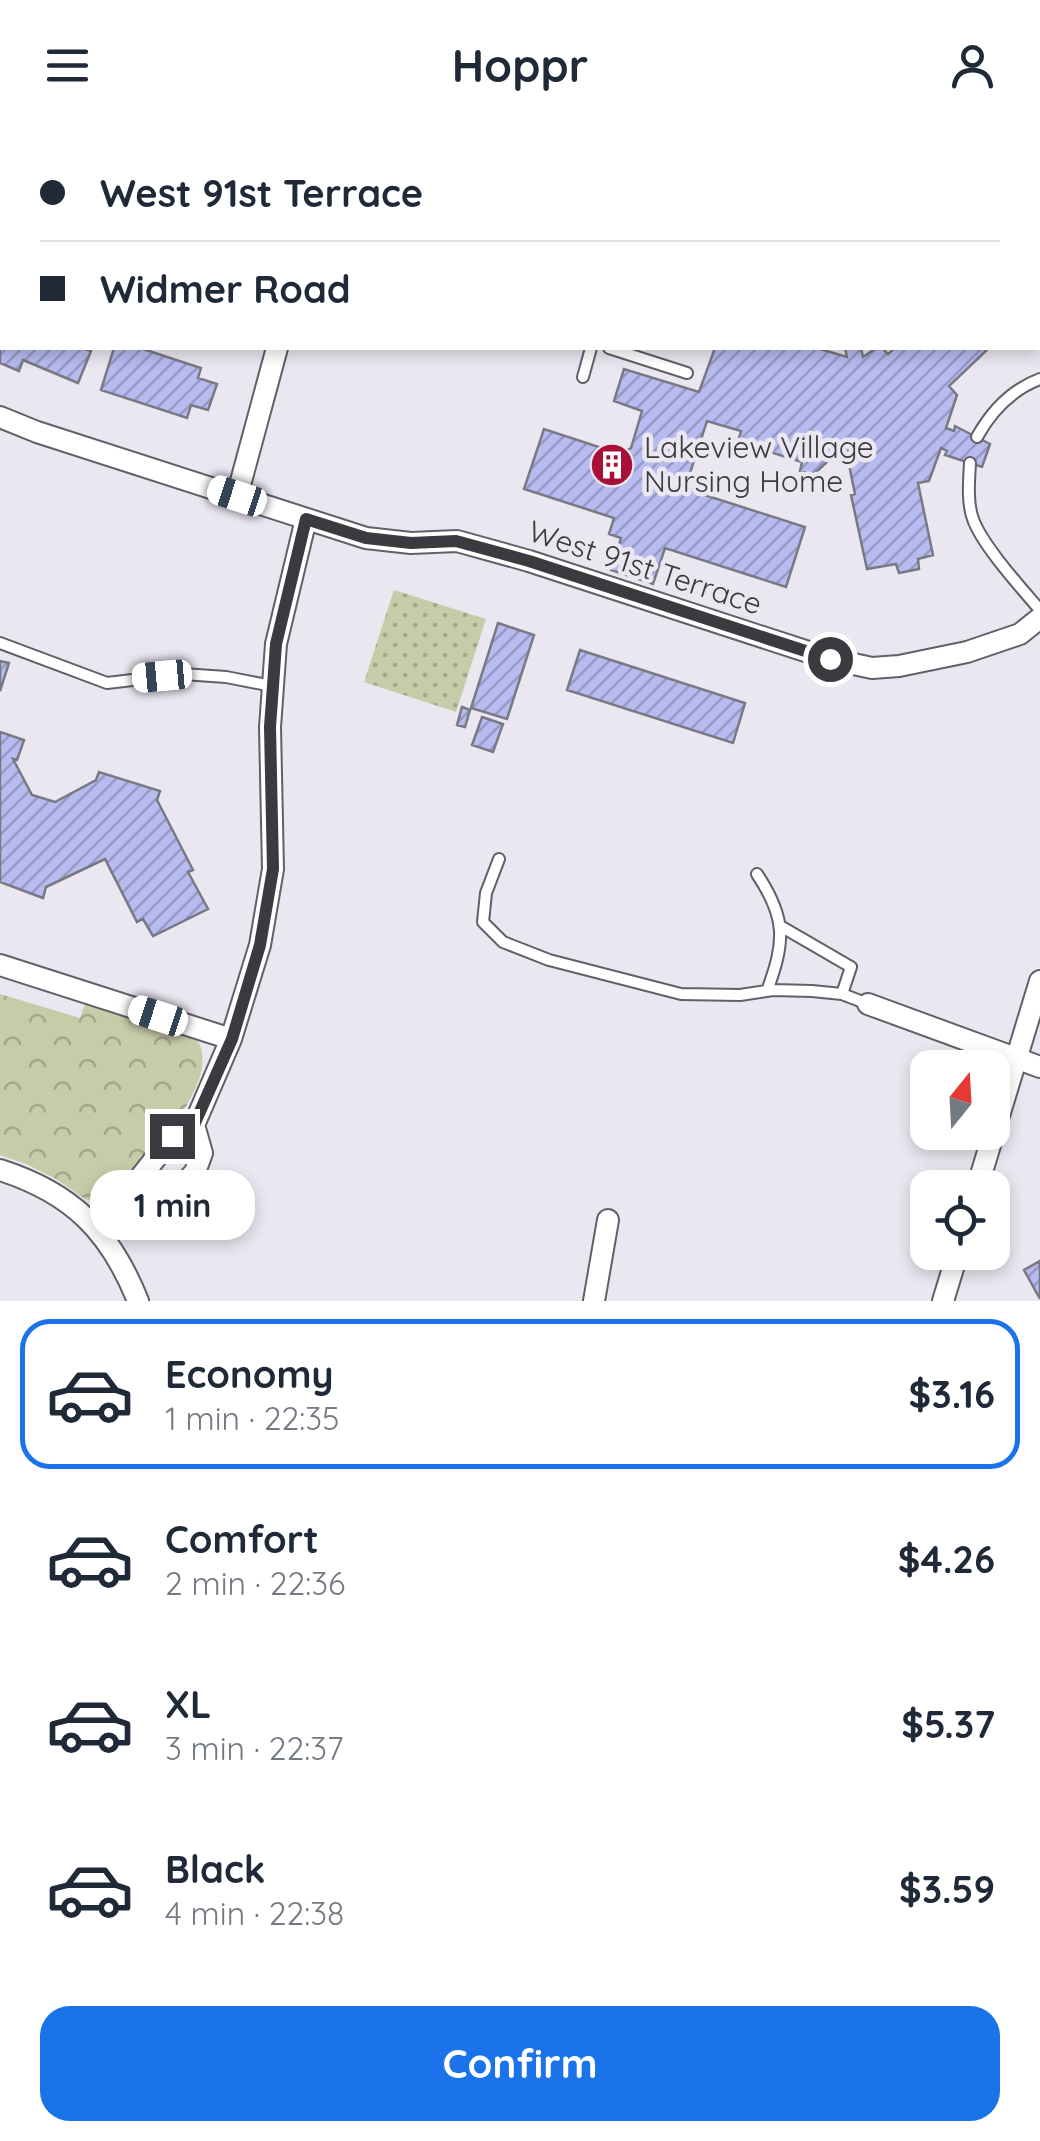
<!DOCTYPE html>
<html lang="en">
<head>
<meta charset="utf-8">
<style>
  :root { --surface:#fff; --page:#f2f2f3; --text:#1f2937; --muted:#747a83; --line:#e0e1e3; --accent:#1a73e8 }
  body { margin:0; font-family:Quicksand,sans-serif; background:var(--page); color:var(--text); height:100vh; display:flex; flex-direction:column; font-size:38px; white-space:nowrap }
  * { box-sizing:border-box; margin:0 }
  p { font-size:32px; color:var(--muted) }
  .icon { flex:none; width:55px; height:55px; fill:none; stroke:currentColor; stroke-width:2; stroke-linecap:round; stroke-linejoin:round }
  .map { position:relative; height:1171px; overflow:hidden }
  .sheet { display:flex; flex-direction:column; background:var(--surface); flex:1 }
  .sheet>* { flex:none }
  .top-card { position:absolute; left:0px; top:0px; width:1040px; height:220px; box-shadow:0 5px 15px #0003; display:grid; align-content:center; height:220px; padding:0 40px; background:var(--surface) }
  .needle { width:65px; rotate:18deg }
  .tools { position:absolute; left:910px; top:920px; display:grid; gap:20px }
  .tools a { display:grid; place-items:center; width:100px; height:100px; border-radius:20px; background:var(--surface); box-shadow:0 5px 15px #0003; font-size:50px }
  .end { position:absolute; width:45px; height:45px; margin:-22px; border:12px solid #3c3a3e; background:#fff; box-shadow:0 0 0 5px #fff }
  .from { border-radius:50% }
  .bubble { position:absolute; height:70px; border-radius:30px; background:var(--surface); box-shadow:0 5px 15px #0003; font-size:32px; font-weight:800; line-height:70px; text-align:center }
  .car { position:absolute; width:30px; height:60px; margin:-30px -15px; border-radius:12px; box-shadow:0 0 8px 2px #0007; background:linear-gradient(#fff 24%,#345 0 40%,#fff 0 76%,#345 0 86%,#fff 0) }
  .top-card b { display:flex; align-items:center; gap:35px; height:95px; font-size:38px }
  .top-card b+b { border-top:2px solid var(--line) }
  .top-card i { width:25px; height:25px; background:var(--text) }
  ul { padding:18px 0 0; list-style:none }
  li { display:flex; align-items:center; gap:30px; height:150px; margin:0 20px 15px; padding:0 20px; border:5px solid transparent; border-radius:30px }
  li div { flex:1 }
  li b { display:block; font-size:38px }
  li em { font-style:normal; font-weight:800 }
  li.selected { border-color:var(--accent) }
  li>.icon { width:90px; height:90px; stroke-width:1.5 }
  .action { display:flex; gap:20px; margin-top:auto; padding:20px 40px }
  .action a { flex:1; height:115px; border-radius:30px; background:var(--accent); color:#fff; font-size:40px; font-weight:800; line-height:115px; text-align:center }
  header { display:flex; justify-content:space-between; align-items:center; height:130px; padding:0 40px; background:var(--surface); font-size:45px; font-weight:800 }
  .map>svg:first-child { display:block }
</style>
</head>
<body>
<header><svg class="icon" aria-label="menu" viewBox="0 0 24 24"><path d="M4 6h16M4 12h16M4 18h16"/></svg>Hoppr<svg class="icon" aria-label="person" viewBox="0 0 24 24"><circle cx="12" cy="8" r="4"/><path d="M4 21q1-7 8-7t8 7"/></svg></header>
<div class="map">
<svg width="1040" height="1171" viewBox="0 0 1040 1171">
  <defs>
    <pattern id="grass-dots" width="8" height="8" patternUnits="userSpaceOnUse" patternTransform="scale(2.5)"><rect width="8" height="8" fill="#c8cba8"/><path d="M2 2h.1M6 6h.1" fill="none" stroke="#a4a68a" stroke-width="1.8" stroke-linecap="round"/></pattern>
    <pattern id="park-crowns" width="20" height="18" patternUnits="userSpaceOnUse" patternTransform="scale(2.5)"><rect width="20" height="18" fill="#c8cba8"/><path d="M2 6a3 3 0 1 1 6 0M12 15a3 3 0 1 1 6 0" fill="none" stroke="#a4a68a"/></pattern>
    <pattern id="building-hatch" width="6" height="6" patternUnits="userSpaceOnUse" patternTransform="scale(2.5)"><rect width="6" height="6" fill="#b7bbf0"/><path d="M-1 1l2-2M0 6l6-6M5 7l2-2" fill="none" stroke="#9699c4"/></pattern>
  </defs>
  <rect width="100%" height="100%" fill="#ebe7f1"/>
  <path fill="url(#grass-dots)" d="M 394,460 L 486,489 L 456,582 L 364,552 Z"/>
  <path fill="url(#park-crowns)" d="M 0,864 L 80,888 L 86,871 L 190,906 L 199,913 C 220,958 139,1036 112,1069 L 99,1072 L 85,1069 L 56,1049 L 26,1034 L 0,1025 Z"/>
  <path fill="url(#building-hatch)" stroke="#787983" stroke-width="2.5" d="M 377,0 L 456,0 L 455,2 L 376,2 Z
    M 896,0 L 1040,0 L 1040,131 L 1038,132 L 1040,146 L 1040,200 L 1038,203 L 1038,2 L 898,2 Z
    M 0,166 L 2,167 L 2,218 L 82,218 L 91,221 L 78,253 L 23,230 L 19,241 L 0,233 Z
    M 114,218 L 140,218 L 201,238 L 198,248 L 217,254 L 208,280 L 191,275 L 187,288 L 101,260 Z
    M 715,218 L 817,218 L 847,227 L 845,218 L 861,218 L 863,227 L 876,218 L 882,218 L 888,224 L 895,218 L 989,218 L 949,256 L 957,265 L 946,298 L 954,301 L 955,296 L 990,314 L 982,337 L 945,325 L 947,321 L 941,318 L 929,351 L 918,353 L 933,425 L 918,429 L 919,439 L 899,443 L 896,434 L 867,439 L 851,365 L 855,364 L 845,315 L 813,345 L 800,341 L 802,332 L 738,312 L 741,301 L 707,291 L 687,352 L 692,361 L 805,397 L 786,457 L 665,418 L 653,454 L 611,440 L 621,408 L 609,404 L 614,388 L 524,359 L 544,299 L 620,324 L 631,318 L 642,281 L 614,271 L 624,239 L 699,262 Z
    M 498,493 L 534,505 L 507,589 L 471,578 Z
    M 580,520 L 745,573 L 733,613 L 567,560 Z
    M 0,531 L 9,533 L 0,561 Z
    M 462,577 L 470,580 L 465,597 L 457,595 Z
    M 482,587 L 503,594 L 493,622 L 472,615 Z
    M 0,602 L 24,610 L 17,630 L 13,629 L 32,665 L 55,672 L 96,650 L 99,642 L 160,661 L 157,670 L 193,740 L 188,742 L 208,779 L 153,806 L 143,789 L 137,792 L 105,729 L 46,757 L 43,768 L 0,752 Z
    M 1040,1131 L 1040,1169 L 1024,1140 Z"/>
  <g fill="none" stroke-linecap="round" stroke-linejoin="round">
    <g stroke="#635f68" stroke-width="14">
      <path id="lane" d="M 644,2 L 644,0
        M 609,218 L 687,243
        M 583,247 L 591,218
        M 977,307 C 992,280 1011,260 1040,249
        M 970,333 C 969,351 967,373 973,389 C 982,415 1022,459 1040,480
        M 0,513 L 107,553 L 183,544 L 226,547 L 272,556
        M 499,729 L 486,763 L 483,792 L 503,812 L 549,830 L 681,864 L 740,865 L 773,860 L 812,861 L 842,864 L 868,874
        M 757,744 C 787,789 785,812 767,861
        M 782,797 L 851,837 L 842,864"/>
    </g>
    <g stroke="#635f68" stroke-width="24">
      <path id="street" d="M 128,0 L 139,2
        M 335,2 L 336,0
        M 0,287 L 37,302 L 366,408 L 411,413 L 457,411 L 529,431 L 830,529 L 872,538 L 899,536 L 967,522 L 1020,504 L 1040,488
        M 237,366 L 277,218
        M 0,835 L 231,909
        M 868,874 L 1040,937
        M 0,1040 C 72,1063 110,1101 138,1171
        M 977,1058 L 1040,851
        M 131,1074 L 163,1071 L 185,1053 L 195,1042 L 202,1023 L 194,995 L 231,909 L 260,815 L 273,739 L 270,597 L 276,514 L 306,389
        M 105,1109 L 131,1074 L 132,1058 L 173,1006 L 194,995
        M 594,1171 L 608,1090
        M 943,1171 L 958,1122"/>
    </g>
    <use href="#lane" stroke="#fff" stroke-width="10"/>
    <use href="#street" stroke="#fff" stroke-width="20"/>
  </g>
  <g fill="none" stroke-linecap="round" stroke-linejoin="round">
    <path stroke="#3c3a3e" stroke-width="12" d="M 172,1006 L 194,995 L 232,909 L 260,815 L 273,739 L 270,597 L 276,514 L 306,389 L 366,408 L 411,413 L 456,411 L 529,431 L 830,529"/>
  </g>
  <defs>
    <g id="building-disc" transform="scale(2.25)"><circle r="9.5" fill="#a81037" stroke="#ebe7f1"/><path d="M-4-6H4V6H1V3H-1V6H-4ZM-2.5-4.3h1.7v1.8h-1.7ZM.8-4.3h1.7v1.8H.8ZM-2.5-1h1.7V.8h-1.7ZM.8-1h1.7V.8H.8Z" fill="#fff"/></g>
  </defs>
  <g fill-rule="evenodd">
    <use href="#building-disc" x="612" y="335"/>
  </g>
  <g text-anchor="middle" stroke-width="9" stroke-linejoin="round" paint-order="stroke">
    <g font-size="30" fill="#3c3a3e" stroke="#ebe7f1" text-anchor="start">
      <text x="644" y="328">Lakeview Village<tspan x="644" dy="34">Nursing Home</tspan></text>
    </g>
    <g font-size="30" fill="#3c3a3e" stroke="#ebe7f1">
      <text transform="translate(645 438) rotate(18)" y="10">West 91st Terrace</text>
    </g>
  </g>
</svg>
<div class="tools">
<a><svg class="needle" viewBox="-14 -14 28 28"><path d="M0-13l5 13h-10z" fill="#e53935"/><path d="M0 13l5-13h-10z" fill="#747a83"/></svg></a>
<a><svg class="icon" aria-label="locate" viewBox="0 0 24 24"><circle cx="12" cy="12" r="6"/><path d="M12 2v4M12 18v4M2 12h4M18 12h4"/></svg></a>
</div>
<i class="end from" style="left:830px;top:529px"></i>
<i class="end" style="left:172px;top:1006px"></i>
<div class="bubble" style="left:90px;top:1040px;width:165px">1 min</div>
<i class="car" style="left:237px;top:366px;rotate:288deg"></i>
<i class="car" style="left:162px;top:546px;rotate:265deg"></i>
<i class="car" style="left:158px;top:886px;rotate:288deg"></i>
<div class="top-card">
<b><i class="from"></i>West 91st Terrace</b>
<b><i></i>Widmer Road</b>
</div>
</div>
<section class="sheet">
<ul>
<li class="selected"><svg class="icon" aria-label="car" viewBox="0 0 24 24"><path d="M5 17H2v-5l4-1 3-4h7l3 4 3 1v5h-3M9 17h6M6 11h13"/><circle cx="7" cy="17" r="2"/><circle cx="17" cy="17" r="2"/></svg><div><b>Economy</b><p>1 min · 22:35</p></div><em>$3.16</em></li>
<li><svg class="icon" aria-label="car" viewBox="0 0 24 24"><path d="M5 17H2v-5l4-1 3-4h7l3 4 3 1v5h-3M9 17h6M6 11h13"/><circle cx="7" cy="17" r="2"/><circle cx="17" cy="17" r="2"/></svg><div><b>Comfort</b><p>2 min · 22:36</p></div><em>$4.26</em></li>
<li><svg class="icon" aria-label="car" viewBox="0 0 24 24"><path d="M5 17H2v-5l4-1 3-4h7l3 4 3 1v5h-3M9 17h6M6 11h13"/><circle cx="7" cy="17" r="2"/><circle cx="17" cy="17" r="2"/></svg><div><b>XL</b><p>3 min · 22:37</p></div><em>$5.37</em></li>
<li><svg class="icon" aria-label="car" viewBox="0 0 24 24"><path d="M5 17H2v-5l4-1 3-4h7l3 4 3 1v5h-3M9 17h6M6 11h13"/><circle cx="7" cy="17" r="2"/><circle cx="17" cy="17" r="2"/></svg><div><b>Black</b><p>4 min · 22:38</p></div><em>$3.59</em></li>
</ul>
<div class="action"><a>Confirm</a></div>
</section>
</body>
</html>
